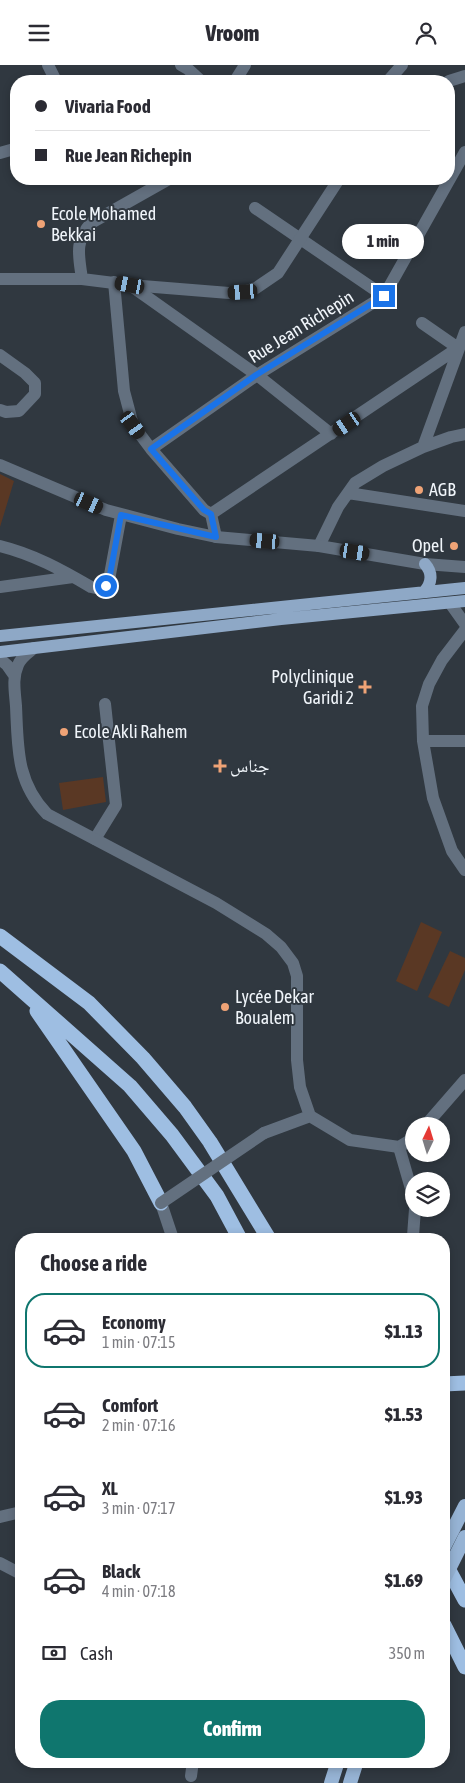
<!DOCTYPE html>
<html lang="en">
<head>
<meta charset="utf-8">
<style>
  :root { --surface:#fff; --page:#f2f2f3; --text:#2b2b33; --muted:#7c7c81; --line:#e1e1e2; --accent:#0f766e }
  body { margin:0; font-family:"Asap Condensed","Noto Naskh Arabic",sans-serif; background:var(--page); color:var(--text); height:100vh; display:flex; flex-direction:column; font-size:19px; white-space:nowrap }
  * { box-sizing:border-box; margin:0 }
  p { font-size:16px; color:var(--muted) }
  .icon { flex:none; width:28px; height:28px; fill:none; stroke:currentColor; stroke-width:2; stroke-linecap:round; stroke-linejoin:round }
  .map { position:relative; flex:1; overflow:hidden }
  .details { position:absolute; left:15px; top:1168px; width:435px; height:535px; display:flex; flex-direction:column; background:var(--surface); border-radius:20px; box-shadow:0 2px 8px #0003 }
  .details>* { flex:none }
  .guide { position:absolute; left:10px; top:10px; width:445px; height:110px; border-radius:20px; box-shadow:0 2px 8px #0003; display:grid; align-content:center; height:110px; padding:0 25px; background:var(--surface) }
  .needle { width:32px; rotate:4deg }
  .controls { position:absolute; left:405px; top:1052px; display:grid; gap:10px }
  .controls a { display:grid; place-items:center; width:45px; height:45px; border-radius:50%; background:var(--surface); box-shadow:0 2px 8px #0003; font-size:25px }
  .end { position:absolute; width:22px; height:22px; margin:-11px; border:6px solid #1a73e8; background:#fff; box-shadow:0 0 0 2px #fff }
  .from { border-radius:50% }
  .bubble { position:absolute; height:35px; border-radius:18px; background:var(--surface); box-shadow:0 2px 8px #0003; font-size:16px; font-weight:800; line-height:35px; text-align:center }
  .car { position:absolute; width:15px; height:30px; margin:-15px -8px; border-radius:6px; box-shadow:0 0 4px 1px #0007; background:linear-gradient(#222 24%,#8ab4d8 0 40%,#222 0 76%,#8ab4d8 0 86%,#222 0) }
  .guide b { display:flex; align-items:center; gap:18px; height:48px; font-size:19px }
  .guide b+b { border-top:1px solid var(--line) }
  .guide i { width:12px; height:12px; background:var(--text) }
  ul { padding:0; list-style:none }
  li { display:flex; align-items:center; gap:15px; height:75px; margin:0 10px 8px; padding:0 15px; border:2px solid transparent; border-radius:20px }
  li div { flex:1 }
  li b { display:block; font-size:19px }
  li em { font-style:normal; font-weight:800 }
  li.current { border-color:var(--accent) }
  li>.icon { width:45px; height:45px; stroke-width:1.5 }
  h2 { padding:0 25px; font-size:22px; line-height:60px }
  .pay { display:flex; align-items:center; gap:12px; height:55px; padding:0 25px; font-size:19px }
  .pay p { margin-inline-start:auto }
  .primary-button { display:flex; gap:10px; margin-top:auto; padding:10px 25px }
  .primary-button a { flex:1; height:58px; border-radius:20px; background:var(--accent); color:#fff; font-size:20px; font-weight:800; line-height:58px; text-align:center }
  header { display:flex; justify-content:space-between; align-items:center; height:65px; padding:0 25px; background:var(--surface); font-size:22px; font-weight:800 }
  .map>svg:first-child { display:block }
</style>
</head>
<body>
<header><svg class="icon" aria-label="menu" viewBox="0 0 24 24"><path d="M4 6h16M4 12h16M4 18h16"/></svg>Vroom<svg class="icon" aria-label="person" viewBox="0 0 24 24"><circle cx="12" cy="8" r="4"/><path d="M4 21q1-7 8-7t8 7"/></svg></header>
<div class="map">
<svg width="465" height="1718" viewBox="0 0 465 1718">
  <rect width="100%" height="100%" fill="#303840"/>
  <path fill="#5a3824" d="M 0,409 L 14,416 L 0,462 Z
    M 103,712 L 106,737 L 63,745 L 59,718 Z
    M 421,857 L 442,867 L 417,926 L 396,916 Z
    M 450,886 L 465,893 L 465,905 L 449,942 L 428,932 Z"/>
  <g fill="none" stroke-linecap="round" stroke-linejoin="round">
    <path stroke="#63707f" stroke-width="12" d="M 48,0 L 56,16
      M 235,16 L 245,0
      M 449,16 L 465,11
      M 0,88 L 14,84
      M 255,143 L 384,231
      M 0,214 L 82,214
      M 114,217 L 124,326 L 133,360 L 151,384 L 204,445 L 211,449 L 216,472
      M 130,220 L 257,310 L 331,369
      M 0,290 L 25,308 L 35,318 L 35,329 L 19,346 L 6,347 L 0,345
      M 423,382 L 465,267
      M 151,384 L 257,310 L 384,231 L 465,87
      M 348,428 L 465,446
      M 211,449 L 458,283 L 422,258
      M 0,481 C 33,489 62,505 91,522 L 100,524 L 106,521 L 109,515 L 121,450
      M 319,481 L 338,442 L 355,418 L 383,401 L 423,382 L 451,372 L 465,369
      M 0,522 L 73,512
      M 95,774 L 116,740 L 105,639
      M 399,1082 L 414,1134
      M 411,1174 L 413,1171 L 415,1144
      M 0,1498 L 21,1509
      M 191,1711 L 193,1696"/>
    <path stroke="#63707f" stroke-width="12" d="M 181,0 L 188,4 L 201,16
      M 388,16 L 402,0
      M 169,114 L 91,158 C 74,177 79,191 82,214 L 130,220 L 229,228 L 243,227 L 256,223 L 278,208 L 339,114
      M 0,400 L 106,445 L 178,464 L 216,472 L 319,481 L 425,499 L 465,502
      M 450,538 L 465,559
      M 465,565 L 442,595 L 429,619 L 422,641 L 423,676 L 433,733 L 452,786 L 465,805
      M 34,583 C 28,588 21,592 18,600 C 12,613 15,627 16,641 C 18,682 16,717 47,749 L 216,838 L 266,869 L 281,882 L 293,898 L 297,911 L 297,995 L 300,1022 L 310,1051 L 350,1075 L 399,1082 L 414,1073
      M 0,594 L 7,600 L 14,610
      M 423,676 L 465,676
      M 425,1061 L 465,1015
      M 264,1068 L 310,1051
      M 161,1138 L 173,1174
      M 0,1452 L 21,1447"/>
    <path stroke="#8ea8c6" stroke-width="12" d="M 424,527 C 432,518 433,508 425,499
      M 0,571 L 465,523
      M 0,587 L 281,554 L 465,536"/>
    <path stroke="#96b3d4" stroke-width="14" d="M 444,1482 L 465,1441
      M 331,1718 L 338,1696
      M 350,1718 L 357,1696"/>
    <path stroke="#9ebee2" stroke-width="15" d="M 0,871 L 89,938 L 143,993 L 185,1042 L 210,1077 L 269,1174
      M 0,906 L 130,1021 L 172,1070 L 217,1131 L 240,1174
      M 37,946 L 134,1086 L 161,1138
      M 444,1319 L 465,1318
      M 444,1496 L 465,1535
      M 444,1560 L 465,1602"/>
    <path stroke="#63707f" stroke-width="12" d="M 161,1138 L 264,1068"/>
    <path stroke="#96b3d4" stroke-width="14" d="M 444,1514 L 465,1472"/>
  </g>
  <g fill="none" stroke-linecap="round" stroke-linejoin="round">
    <path stroke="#1a73e8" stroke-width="6" d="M 106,521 L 109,515 L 121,450 L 216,472 L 211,449 L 204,445 L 151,384 L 256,310 L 384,231"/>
  </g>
  <g fill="#efa376" stroke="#303840" stroke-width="2">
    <circle cx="41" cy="159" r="5"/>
    <circle cx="419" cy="425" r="5"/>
    <circle cx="454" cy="481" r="5"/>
    <path d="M362.5 614.5h5v5h5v5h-5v5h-5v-5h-5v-5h5z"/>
    <circle cx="64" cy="667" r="5"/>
    <path d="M217.5 693.5h5v5h5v5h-5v5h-5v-5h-5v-5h5z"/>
    <circle cx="225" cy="942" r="5"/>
  </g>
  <g text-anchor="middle" stroke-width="4" stroke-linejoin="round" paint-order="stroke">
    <g font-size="18" fill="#f0f5fa" stroke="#303840" text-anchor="start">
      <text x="51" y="155">Ecole Mohamed<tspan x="51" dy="21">Bekkai</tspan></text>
      <text x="429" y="431">AGB</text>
      <text x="444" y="487" text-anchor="end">Opel</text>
      <text x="354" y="618" text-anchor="end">Polyclinique<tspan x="354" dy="21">Garidi 2</tspan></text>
      <text x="74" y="673">Ecole Akli Rahem</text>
      <text x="230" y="707">جناس</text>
      <text x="235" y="938">Lycée Dekar<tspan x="235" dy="21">Boualem</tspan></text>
    </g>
    <g font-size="18" fill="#f0f5fa" stroke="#303840">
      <text transform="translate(301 262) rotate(-32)" y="6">Rue Jean Richepin</text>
    </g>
  </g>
</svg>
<div class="controls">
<a><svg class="needle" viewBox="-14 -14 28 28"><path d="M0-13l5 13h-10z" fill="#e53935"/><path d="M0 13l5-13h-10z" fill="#7c7c81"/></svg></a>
<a><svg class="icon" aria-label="layers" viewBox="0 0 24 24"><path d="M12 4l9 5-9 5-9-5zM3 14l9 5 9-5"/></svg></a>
</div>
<i class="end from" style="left:106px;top:521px"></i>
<i class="end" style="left:384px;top:231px"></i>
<div class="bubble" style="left:342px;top:159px;width:82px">1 min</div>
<i class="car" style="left:130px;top:220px;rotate:281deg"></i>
<i class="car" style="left:243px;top:227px;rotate:266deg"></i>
<i class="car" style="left:347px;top:359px;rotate:236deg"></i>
<i class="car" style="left:133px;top:360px;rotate:144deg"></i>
<i class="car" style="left:89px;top:438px;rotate:114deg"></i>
<i class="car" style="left:265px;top:476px;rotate:275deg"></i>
<i class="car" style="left:355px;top:487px;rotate:99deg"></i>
<div class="guide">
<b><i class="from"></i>Vivaria Food</b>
<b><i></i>Rue Jean Richepin</b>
</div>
<section class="details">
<h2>Choose a ride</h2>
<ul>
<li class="current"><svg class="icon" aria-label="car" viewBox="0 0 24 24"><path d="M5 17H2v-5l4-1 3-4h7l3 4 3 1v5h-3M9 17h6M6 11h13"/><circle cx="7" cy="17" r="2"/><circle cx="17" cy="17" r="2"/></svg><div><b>Economy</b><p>1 min · 07:15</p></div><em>$1.13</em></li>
<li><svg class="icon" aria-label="car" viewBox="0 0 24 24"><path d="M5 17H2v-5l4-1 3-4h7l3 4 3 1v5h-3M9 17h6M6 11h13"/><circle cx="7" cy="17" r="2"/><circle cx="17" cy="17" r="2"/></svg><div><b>Comfort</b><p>2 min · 07:16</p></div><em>$1.53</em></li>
<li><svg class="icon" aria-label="car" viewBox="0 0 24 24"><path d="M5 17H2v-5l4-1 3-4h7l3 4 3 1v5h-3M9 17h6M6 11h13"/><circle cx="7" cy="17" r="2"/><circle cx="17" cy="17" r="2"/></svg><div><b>XL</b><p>3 min · 07:17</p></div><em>$1.93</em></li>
<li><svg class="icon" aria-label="car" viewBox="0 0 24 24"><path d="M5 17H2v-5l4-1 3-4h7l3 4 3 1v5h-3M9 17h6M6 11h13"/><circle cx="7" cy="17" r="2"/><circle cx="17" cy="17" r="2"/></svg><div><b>Black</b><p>4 min · 07:18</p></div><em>$1.69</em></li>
</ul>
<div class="pay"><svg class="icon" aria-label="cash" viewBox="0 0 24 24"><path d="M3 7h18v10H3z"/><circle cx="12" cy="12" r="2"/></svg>Cash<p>350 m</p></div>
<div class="primary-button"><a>Confirm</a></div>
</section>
</div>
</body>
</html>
